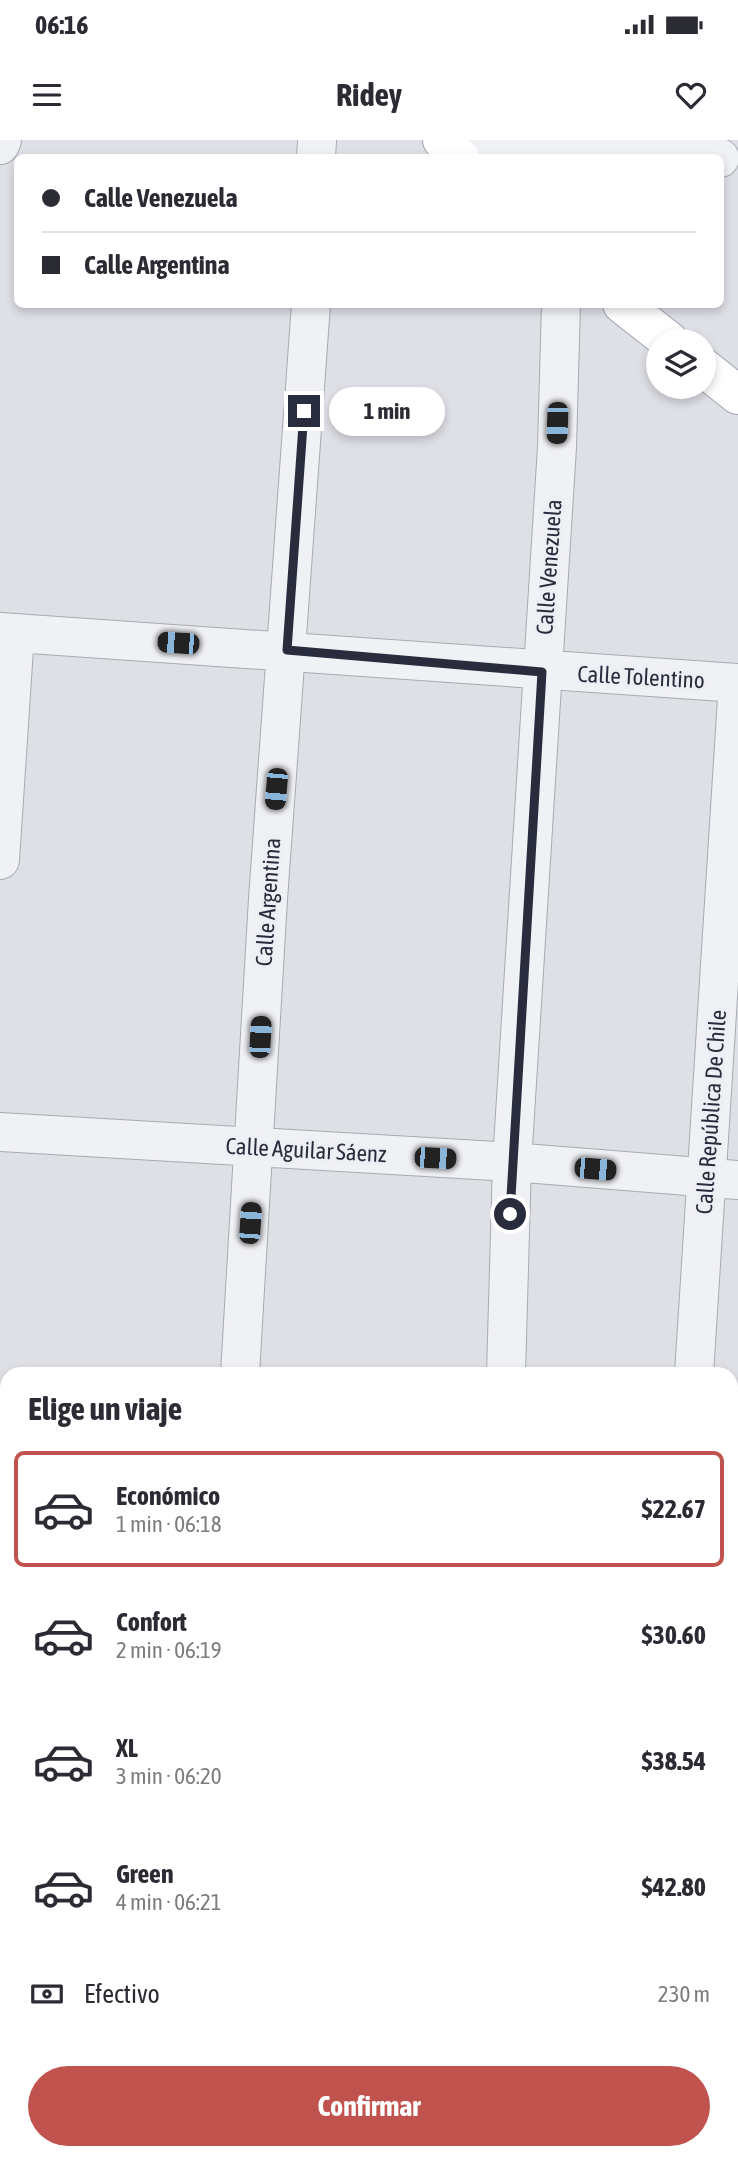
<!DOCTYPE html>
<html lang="es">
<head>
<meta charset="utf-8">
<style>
  :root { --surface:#fff; --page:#f7f7f7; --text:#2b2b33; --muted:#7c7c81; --line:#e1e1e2; --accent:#c1534e }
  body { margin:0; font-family:"Asap Condensed",sans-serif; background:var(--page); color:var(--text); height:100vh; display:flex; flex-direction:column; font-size:26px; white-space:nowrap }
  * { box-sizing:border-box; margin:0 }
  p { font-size:23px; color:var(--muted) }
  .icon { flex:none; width:38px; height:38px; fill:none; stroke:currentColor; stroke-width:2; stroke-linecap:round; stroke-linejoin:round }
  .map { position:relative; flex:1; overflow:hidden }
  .details { position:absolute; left:0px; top:1227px; width:738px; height:793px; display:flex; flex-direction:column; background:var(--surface); border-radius:21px 21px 0 0; box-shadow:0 4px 10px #0003 }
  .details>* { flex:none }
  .guide { position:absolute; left:14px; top:14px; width:710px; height:154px; border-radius:10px; box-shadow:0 4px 10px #0003; display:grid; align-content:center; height:154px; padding:0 28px; background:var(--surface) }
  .controls { position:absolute; left:646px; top:189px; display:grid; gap:14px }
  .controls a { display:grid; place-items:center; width:70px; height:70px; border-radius:50%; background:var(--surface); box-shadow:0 4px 10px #0003; font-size:35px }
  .end { position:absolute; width:32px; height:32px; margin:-16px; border:9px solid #292c3c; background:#fff; box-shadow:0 0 0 4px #fff }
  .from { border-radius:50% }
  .bubble { position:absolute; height:49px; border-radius:24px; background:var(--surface); box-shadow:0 4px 10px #0003; font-size:23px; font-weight:700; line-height:49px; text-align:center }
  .car { position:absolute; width:21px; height:42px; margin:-21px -10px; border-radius:9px; box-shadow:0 0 5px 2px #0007; background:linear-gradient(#222 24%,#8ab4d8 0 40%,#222 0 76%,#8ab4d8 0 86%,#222 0) }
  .guide b { display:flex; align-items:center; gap:24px; height:66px; font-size:26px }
  .guide b+b { border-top:2px solid var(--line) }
  .guide i { width:18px; height:18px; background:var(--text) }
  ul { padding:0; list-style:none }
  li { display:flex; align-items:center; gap:21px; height:116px; margin:0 14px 10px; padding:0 14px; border:4px solid transparent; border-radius:10px }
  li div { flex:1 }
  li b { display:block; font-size:26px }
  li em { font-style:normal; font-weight:700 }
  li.active { border-color:var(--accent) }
  li>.icon { width:63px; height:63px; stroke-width:1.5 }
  h2 { padding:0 28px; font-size:32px; line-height:84px }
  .pay { display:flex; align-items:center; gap:18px; height:77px; padding:0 28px; font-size:26px }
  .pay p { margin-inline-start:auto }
  .action { display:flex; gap:14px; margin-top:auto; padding:14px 28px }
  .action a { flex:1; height:80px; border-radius:42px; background:var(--accent); color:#fff; font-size:28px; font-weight:700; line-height:80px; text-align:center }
  .status { display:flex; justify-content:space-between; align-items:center; height:49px; padding:0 35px; background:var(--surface); direction:ltr }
  .status svg { height:19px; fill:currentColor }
  header { display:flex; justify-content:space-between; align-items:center; height:91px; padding:0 28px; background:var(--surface); font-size:32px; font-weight:700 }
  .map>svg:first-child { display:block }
</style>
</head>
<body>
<div class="status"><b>06:16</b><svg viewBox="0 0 49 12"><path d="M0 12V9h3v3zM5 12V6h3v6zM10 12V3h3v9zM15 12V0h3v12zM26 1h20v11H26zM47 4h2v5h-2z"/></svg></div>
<header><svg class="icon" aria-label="menu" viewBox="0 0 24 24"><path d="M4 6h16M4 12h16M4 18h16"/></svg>Ridey<svg class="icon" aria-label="heart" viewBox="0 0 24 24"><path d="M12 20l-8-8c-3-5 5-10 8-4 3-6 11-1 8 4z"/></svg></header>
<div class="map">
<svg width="738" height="2018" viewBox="0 0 738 2018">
  <rect width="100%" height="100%" fill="#dee0e6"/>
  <path fill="#d0d2db" d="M 0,1750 L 7,1754 L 7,1929 L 0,1924 Z
    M 513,2013 L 525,2018 L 125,2018 L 118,2013 Z"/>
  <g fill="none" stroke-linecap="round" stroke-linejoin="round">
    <g stroke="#a8aab3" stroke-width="40">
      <path id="minor" d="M 477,0 L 720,18
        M 0,5 L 2,0
        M 316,18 L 317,0
        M 0,492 L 738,543
        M 0,720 L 15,493
        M 0,992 L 512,1022 L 738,1040
        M 240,1234 L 268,759 L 311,164
        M 506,1234 L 512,1022 L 557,307 L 561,164
        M 694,1234 L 738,543"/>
    </g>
    <g stroke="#9fa2b1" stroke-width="40">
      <path id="major" d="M 442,0 L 460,18
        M 622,164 L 669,201
        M 704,228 L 738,255
        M 0,1492 L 7,1493
        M 732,1537 L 738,1537
        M 0,1678 L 7,1681
        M 0,1714 L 7,1717
        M 669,2012 L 696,2018"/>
    </g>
    <use href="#minor" stroke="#f0f1f5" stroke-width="38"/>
    <use href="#major" stroke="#fff" stroke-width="38"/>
    <g stroke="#797d8e" stroke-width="8">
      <path id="rail" d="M 0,1955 L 7,1961
        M 0,1980 L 7,1986
        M 0,2000 L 7,2007
        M 39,2012 L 46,2018
        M 73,2012 L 80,2018
        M 103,2012 L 111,2018"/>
    </g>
    <use href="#rail" stroke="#edeff4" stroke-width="5" stroke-dasharray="16" stroke-linecap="butt"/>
  </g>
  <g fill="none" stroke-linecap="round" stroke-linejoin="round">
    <path stroke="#292c3c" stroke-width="9" d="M 304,271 L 287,510 L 542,532 L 510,1074"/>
  </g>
  <g text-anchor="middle" stroke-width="7" stroke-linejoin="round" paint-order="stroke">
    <g font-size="23" fill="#292c3c" stroke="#edeff4">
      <text transform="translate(549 427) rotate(-86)" y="8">Calle Venezuela</text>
      <text transform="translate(641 537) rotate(3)" y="8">Calle Tolentino</text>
      <text transform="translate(268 762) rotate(-86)" y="8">Calle Argentina</text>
      <text transform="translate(711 972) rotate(-86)" y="8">Calle República De Chile</text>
      <text transform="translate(306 1010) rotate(3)" y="8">Calle Aguilar Sáenz</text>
    </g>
  </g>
</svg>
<div class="controls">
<a><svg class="icon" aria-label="layers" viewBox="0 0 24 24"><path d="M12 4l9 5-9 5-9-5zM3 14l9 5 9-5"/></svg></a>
</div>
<i class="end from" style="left:510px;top:1074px"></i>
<i class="end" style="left:304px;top:271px"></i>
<div class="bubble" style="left:329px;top:247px;width:116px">1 min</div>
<i class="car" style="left:557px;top:283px;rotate:182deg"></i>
<i class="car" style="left:178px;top:503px;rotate:274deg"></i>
<i class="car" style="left:276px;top:649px;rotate:185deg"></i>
<i class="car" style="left:260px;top:897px;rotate:3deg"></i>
<i class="car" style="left:435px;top:1018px;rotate:93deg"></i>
<i class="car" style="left:595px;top:1029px;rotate:95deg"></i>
<i class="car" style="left:250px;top:1083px;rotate:4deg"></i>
<div class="guide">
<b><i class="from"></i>Calle Venezuela</b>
<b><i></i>Calle Argentina</b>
</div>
<section class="details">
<h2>Elige un viaje</h2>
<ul>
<li class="active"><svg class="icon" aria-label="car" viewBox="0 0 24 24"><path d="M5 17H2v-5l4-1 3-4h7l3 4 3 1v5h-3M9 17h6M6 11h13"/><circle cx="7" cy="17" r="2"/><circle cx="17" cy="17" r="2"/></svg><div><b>Económico</b><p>1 min · 06:18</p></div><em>$22.67</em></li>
<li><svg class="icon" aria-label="car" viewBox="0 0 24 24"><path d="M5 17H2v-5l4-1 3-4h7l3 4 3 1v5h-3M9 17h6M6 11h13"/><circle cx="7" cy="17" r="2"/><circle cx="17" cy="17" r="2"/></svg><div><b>Confort</b><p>2 min · 06:19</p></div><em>$30.60</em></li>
<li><svg class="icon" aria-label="car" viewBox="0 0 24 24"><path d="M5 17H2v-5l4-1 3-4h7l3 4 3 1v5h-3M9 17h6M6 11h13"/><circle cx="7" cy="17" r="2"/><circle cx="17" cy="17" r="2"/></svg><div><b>XL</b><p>3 min · 06:20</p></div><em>$38.54</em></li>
<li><svg class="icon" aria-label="car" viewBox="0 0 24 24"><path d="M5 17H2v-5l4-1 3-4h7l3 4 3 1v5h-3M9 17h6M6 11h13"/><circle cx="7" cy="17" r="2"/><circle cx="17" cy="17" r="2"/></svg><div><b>Green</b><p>4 min · 06:21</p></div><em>$42.80</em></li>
</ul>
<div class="pay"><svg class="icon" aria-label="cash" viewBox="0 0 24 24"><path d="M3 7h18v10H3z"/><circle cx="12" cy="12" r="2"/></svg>Efectivo<p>230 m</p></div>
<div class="action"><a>Confirmar</a></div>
</section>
</div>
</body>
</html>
